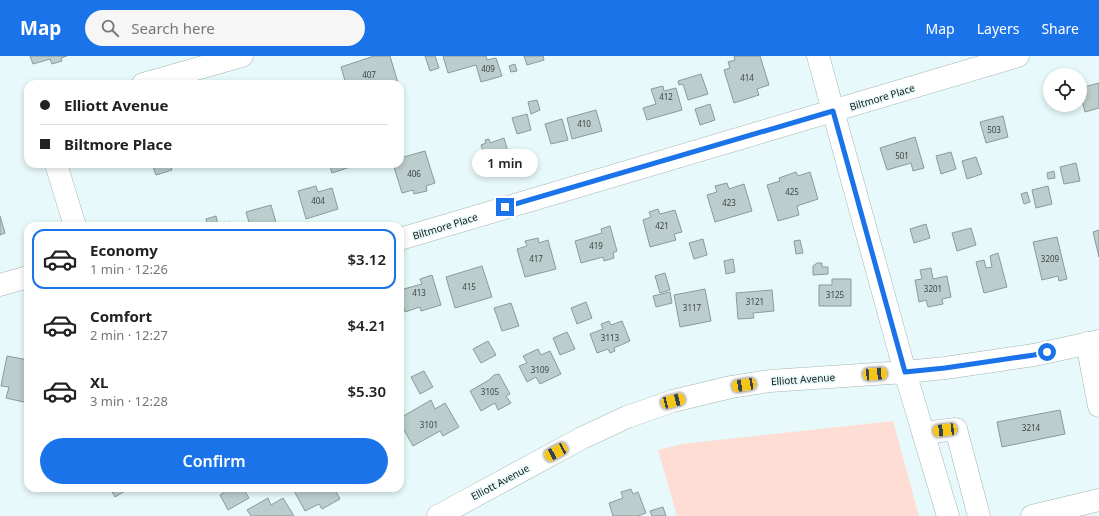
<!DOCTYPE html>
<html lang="en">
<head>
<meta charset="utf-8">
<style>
  :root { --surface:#fff; --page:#f6f6f6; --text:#222; --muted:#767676; --line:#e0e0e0; --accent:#1a73e8 }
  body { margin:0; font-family:"Noto Sans",sans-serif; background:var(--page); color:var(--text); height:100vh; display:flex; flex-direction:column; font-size:15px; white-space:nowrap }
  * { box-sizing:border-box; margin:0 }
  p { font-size:13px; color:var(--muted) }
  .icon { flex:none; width:22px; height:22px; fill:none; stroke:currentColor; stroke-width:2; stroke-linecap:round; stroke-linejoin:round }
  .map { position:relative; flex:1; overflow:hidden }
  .sheet { position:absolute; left:24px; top:166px; width:380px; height:270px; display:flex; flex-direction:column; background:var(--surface); border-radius:12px; box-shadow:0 2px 6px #0003 }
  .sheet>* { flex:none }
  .top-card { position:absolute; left:24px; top:24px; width:380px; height:88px; border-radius:12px; box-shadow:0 2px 6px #0003; display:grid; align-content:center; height:88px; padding:0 16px; background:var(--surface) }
  .controls { position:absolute; left:1043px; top:12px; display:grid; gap:8px }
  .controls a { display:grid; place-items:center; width:44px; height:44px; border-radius:50%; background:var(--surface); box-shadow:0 2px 6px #0003; font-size:20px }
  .end { position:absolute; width:18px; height:18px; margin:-9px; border:5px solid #1a73e8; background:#fff; box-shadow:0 0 0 2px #fff }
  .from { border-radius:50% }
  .bubble { position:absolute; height:28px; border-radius:14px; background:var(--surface); box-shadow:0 2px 6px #0003; font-size:13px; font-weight:600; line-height:28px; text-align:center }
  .car { position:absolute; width:12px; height:24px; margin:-12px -6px; border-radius:5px; box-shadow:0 0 3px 1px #0007; background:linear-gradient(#f5c518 24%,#345 0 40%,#f5c518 0 76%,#345 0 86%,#f5c518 0) }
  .top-card b { display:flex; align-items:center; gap:14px; height:38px; font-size:15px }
  .top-card b+b { border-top:1px solid var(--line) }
  .top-card i { width:10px; height:10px; background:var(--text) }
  ul { padding:7px 0 0; list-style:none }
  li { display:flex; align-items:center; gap:12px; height:60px; margin:0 8px 6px; padding:0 8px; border:2px solid transparent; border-radius:12px }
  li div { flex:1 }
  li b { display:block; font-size:15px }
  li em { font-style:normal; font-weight:600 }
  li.current { border-color:var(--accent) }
  li>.icon { width:36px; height:36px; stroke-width:1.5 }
  .primary-button { display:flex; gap:8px; margin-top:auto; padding:8px 16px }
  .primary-button a { flex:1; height:46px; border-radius:24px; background:var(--accent); color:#fff; font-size:16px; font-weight:600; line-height:46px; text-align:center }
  header { display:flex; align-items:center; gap:24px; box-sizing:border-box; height:56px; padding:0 20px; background:var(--accent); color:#fff }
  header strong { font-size:19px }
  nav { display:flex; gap:22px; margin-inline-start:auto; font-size:14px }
  .search { width:280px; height:36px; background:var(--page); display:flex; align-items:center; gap:10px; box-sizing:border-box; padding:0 14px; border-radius:22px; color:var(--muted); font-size:15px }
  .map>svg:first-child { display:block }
</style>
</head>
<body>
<header>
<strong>Map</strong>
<div class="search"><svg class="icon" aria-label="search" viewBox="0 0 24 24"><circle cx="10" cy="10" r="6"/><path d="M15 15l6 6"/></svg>Search here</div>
<nav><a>Map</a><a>Layers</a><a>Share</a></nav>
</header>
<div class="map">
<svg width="1099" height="460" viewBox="0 0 1099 460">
  <rect width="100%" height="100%" fill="#e7f9fa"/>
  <path fill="#feddd4" d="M 893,365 L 919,460 L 677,460 L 658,394 L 682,388 Z"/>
  <path fill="#bbcdcd" stroke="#8a9b9c" d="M 30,0 L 67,0 L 61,2 L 62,5 L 52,8 L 50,3 L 33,8 Z
    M 374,0 L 390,0 L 398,27 L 394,28 L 346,28 L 341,11 Z
    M 425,0 L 435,0 L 439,12 L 430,15 Z
    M 443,0 L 486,0 L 487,4 L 496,2 L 502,20 L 481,26 L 476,9 L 448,17 Z
    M 524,0 L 543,0 L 544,4 L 527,9 Z
    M 734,0 L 760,0 L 769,29 L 757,33 L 759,39 L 734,47 L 724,14 L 730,12 L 728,6 L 735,4 Z
    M 515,8 L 517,15 L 511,16 L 509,10 Z
    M 701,18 L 708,38 L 688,44 L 683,28 L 679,29 L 678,25 Z
    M 1099,27 L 1099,52 L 1085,56 L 1080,37 L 1080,32 Z
    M 663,30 L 664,35 L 676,32 L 682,54 L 647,64 L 643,52 L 656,48 L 651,33 Z
    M 537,44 L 540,54 L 531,58 L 528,46 Z
    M 710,48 L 715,64 L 700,69 L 695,53 Z
    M 596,54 L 602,75 L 572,83 L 567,62 Z
    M 527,58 L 531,74 L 517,78 L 512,62 Z
    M 1003,60 L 1008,81 L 986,87 L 980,66 Z
    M 562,63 L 568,84 L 551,88 L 545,68 Z
    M 915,81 L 924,112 L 913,115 L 911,107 L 887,114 L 880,92 Z
    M 504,82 L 510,103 L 479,113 L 475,101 L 484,99 L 481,89 L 486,87 L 485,84 L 489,83 L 490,87 Z
    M 425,95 L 435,127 L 426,130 L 427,135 L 414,138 L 413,134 L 402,137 L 393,108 L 400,108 L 400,102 Z
    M 951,96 L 956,113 L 941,118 L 936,100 Z
    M 976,101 L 982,118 L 967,123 L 962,105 Z
    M 1076,107 L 1080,125 L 1064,128 L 1060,111 Z
    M 152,108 L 170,108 L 172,114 L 156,119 Z
    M 329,108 L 356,108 L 356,109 L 332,117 Z
    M 1054,115 L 1055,122 L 1048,123 L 1047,117 Z
    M 796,116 L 798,120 L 810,116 L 818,143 L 797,150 L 799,159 L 778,165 L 767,129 L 780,125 L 779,122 Z
    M 727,127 L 729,133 L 744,128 L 752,155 L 715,166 L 707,139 L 717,136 L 715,130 Z
    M 316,130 L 318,136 L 332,132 L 338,153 L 306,163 L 298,135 Z
    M 1048,130 L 1052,148 L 1036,152 L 1032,134 Z
    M 1027,136 L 1030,146 L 1024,148 L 1021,138 Z
    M 271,149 L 277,170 L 250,170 L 246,156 Z
    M 658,153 L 660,158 L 675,154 L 682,176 L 674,178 L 676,184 L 650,191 L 643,164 L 651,161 L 649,156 Z
    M 0,160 L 5,177 L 0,179 Z
    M 216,160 L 218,169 L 230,166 L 231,170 L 208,170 L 206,163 Z
    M 926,168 L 930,182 L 914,187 L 910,173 Z
    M 610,170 L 617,195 L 613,197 L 614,202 L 604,205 L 603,201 L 581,207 L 575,185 L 602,177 L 601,173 Z
    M 971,172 L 976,189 L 957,195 L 952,177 Z
    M 1099,174 L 1099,201 L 1093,176 Z
    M 1057,181 L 1067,223 L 1059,225 L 1058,220 L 1042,224 L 1033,186 Z
    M 538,182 L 539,187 L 548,184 L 556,213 L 525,221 L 517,193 L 527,190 L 525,185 Z
    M 703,183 L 707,199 L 694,203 L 689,187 Z
    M 800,184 L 803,197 L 796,198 L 794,185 Z
    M 998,197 L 1007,231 L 984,237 L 976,206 L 984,204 L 986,212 L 992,211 L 990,200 Z
    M 733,203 L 735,216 L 726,218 L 724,205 Z
    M 817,207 L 822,207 L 822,211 L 828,211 L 828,218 L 813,219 L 813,210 Z
    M 482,210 L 492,241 L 455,252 L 446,221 Z
    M 931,212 L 933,223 L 947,220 L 951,241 L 942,243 L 943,248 L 928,251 L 926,244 L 919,246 L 915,224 L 922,223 L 920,214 Z
    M 665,217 L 670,234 L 660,237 L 655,220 Z
    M 432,219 L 441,249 L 421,255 L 420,251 L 405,256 L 400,239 L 400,234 L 422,228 L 420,223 Z
    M 832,223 L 851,223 L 851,250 L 819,250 L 819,229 L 832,229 Z
    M 705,233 L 711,265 L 680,271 L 674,239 Z
    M 772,234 L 774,255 L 753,257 L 754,262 L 738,263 L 736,237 Z
    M 670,236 L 672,247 L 656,251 L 653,240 Z
    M 586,246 L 592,262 L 577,268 L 571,252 Z
    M 511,247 L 519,270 L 502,275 L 494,252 Z
    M 609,265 L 611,269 L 622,265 L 630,285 L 614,292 L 615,295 L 610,297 L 608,293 L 597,297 L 590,278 L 603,273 L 601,268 Z
    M 567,276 L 575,293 L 560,299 L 553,282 Z
    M 488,285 L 496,299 L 481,307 L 473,293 Z
    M 538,293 L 541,299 L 550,295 L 561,318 L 540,328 L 536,321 L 527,326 L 519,310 L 527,307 L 523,300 Z
    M 7,300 L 28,304 L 28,347 L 6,342 L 9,331 L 1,330 Z
    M 424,315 L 433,331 L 420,338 L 411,321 Z
    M 499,318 L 510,338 L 506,340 L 511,347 L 498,354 L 495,347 L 481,355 L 470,335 L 489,324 L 494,319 Z
    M 431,344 L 435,353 L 445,347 L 459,371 L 443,380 L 440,375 L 413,390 L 400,367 L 400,362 Z
    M 1060,354 L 1065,378 L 1002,391 L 997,366 Z
    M 110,432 L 130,432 L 115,441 Z
    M 231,432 L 243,432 L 249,442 L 228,454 L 220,439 Z
    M 299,432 L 343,432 L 336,436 L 340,443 L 322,453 L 319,448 L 305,455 L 294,435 Z
    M 631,433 L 633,438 L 638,436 L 646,457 L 638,460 L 613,460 L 609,447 L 623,442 L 621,436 Z
    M 268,442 L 271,449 L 283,442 L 294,460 L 251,460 L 247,454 Z
    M 663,451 L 666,460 L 652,460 L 650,455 Z"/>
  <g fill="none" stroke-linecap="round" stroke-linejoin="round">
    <g stroke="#a3b4b5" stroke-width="23">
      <path id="minor" d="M 818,0 L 905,316 L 948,460
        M 143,28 L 242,0
        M 56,108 L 75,170
        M 400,183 L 1018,0
        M 0,229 L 28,221
        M 1087,287 L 1099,350
        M 923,377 L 956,373 L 979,460
        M 438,460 L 582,382 L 627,361 L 673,345 L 731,331 L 770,325 L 905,316 L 945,312 L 1034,299 L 1099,285
        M 1032,460 L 1099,444"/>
    </g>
    <use href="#minor" stroke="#fff" stroke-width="22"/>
  </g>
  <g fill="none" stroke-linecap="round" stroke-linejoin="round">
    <path stroke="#1a73e8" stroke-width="5" d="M 505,151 L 833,55 L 905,316 L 945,312 L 1034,299 L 1047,296"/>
  </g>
  <g text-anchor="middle" stroke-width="3" stroke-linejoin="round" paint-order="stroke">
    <g font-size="8" fill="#3d4646">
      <text x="488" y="16">409</text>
      <text x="369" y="22">407</text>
      <text x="747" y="25">414</text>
      <text x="666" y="44">412</text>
      <text x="584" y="71">410</text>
      <text x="994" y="77">503</text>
      <text x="902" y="103">501</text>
      <text x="414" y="121">406</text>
      <text x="792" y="139">425</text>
      <text x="318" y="148">404</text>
      <text x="729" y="150">423</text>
      <text x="662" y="173">421</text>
      <text x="596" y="193">419</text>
      <text x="536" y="206">417</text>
      <text x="1050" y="206">3209</text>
      <text x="469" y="234">415</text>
      <text x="933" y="236">3201</text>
      <text x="419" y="240">413</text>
      <text x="835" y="242">3125</text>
      <text x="755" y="249">3121</text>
      <text x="692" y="255">3117</text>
      <text x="610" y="285">3113</text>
      <text x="540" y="317">3109</text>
      <text x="490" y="339">3105</text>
      <text x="429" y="372">3101</text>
      <text x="1031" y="375">3214</text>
    </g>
    <g font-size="10" fill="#131919" stroke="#e7f9fa">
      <text transform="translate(882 41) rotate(-17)" y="4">Biltmore Place</text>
      <text transform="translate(445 170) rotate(-17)" y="4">Biltmore Place</text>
      <text transform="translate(803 323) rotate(-4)" y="4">Elliott Avenue</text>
      <text transform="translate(500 426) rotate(-28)" y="4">Elliott Avenue</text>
    </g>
  </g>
</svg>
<div class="controls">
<a><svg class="icon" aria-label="locate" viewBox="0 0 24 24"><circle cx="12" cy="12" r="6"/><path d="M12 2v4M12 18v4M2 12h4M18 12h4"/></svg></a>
</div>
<i class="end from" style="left:1047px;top:296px"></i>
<i class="end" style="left:505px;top:151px"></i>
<div class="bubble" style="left:472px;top:93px;width:66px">1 min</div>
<i class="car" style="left:875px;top:318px;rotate:86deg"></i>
<i class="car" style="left:744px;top:329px;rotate:261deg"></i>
<i class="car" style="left:673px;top:345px;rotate:76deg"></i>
<i class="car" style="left:945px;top:374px;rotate:263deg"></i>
<i class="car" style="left:556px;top:396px;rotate:242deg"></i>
<div class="top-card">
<b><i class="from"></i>Elliott Avenue</b>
<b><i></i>Biltmore Place</b>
</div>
<section class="sheet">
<ul>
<li class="current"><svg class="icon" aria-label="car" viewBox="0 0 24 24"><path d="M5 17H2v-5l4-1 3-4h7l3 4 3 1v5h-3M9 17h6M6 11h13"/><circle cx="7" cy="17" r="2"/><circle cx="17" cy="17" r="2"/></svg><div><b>Economy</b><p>1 min · 12:26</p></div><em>$3.12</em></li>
<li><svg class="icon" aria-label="car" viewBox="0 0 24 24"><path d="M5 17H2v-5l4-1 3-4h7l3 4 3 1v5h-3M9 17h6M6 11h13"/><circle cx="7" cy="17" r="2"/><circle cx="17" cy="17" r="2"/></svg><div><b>Comfort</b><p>2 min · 12:27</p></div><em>$4.21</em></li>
<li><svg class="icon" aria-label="car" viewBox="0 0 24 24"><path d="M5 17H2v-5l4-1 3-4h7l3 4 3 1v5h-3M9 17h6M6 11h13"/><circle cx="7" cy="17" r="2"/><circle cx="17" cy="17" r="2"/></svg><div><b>XL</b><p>3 min · 12:28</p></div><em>$5.30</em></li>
</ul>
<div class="primary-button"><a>Confirm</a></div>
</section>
</div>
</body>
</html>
